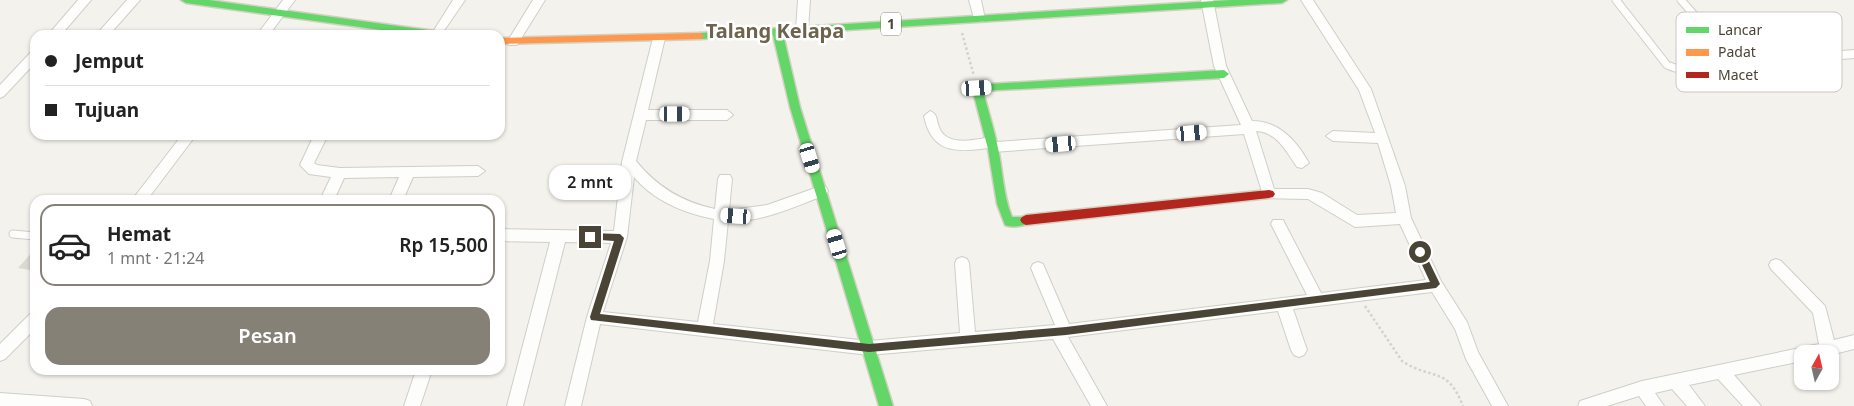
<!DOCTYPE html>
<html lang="id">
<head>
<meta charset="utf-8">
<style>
  :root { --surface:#fff; --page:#f6f6f6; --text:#222; --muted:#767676; --line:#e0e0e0; --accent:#858176 }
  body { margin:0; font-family:"Noto Sans",sans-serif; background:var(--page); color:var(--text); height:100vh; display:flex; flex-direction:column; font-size:19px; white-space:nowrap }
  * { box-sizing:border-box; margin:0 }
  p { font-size:16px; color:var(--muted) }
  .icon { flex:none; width:28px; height:28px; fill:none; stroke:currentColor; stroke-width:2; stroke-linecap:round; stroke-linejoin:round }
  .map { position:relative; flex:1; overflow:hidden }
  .side { position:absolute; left:30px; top:195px; width:475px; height:180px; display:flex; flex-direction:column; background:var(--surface); border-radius:15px; box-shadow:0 1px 4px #0004 }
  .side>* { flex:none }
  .hud { position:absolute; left:30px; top:30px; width:475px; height:110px; border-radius:15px; box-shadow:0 1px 4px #0004; display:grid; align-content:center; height:110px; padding:0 15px; background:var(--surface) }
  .needle { width:32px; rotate:8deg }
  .tools { position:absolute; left:1794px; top:345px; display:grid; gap:10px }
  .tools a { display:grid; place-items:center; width:45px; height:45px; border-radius:10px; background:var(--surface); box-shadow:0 1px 4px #0004; font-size:25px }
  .end { position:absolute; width:22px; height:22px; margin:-11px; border:6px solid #4a4436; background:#fff; box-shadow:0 0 0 2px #fff }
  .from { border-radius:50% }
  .bubble { position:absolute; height:35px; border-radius:15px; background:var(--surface); box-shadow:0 1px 4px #0004; font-size:16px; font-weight:600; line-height:35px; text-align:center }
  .car { position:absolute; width:15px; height:30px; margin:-15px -8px; border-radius:6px; box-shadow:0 0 4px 1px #0007; background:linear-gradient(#fff 24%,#345 0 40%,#fff 0 76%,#345 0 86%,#fff 0) }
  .hud b { display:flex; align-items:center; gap:18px; height:48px; font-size:19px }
  .hud b+b { border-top:1px solid var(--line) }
  .hud i { width:12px; height:12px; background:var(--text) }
  ul { padding:9px 0 0; list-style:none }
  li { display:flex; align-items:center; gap:15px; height:82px; margin:0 10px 8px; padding:0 5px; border:2px solid transparent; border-radius:15px }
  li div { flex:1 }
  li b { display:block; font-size:19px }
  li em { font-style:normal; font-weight:600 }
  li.selected { border-color:var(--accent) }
  li>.icon { width:45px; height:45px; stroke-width:1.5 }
  .action { display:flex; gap:10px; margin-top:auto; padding:10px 15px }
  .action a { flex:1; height:58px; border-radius:15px; background:var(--accent); color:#fff; font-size:20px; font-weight:600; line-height:58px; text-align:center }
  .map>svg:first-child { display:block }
</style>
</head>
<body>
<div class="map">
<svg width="1854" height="406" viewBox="0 0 1854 406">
  <rect width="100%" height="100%" fill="#f3f2ec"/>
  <path fill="#dbd9d2" d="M 35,249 L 35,271 L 18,268 Z"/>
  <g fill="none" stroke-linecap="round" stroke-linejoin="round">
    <g stroke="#cfcec8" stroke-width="9">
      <path id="lane" d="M 1616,0 L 1667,65 L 1675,68 L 1724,64
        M 1681,0 L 1697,18
        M 13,234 L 35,236"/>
    </g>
    <g stroke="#cfcec8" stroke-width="2">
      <path id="street" d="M 78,0 L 91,0 L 61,35 L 48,35 Z
        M 127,0 L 140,0 L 109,35 L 96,35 Z
        M 283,0 L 295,0 L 269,35 L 257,35 Z
        M 453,0 L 465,0 L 441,35 L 431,35 Z
        M 533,0 L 545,0 L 517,45 L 509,45 L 507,42 Z
        M 798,0 L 810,0 L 808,29 L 802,33 L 796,29 Z
        M 969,0 L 981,0 L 985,19 L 983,22 L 975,22 Z
        M 1201,0 L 1213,0 L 1226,66 L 1252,121 C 1279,121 1296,140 1309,163 L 1302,168 L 1297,167 C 1286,151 1277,132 1256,131 L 1274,189 L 1308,189 L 1322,193 L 1357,215 L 1396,213 L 1391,186 L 1378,143 L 1333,141 L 1326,136 L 1333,131 L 1375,133 L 1359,90 L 1301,0 L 1313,0 L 1371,89 L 1405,186 L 1411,218 L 1441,281 L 1467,322 L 1478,352 L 1508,406 L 1492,406 L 1466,359 L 1455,329 L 1432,292 L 1293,309 L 1307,350 L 1304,355 L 1299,357 L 1294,355 L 1291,350 L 1278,311 L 1068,337 L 1107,406 L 1091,406 L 1053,339 L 869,355 L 600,324 L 581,406 L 565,406 L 587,317 L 611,243 L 565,242 L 523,406 L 507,406 L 550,242 L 500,241 L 500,229 L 614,231 L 622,162 L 653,38 L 659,34 L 665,38 L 648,110 L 727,110 L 733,115 L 727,120 L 646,120 L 636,161 C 657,187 682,202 715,209 L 718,179 L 720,175 L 730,175 L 732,179 L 729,210 L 767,205 L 821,186 L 826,187 L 828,191 L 826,195 C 795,206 762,223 728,221 L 724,261 L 713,324 L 869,341 L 960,333 L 955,263 L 957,259 L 962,257 L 967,259 L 969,263 L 975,332 L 1055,325 L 1031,268 L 1033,264 L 1038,262 L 1043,264 L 1069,324 L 1307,295 L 1271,224 L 1273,220 L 1283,220 L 1321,293 L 1426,280 L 1400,224 L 1355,227 L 1308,199 L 1264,198 L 1244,134 L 993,152 L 987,148 C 955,153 931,152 924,116 L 930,111 C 938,114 936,120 939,127 C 946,147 975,140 990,137 L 996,142 L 1241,125 L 1214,66 ZM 634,177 C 654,201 684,213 714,219 L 710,261 L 698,322 L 603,312 L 627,237 Z
        M 1854,50 L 1854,58 L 1829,60 L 1823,56 L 1829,52 Z
        M 35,51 L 35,63 L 4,96 L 0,98 L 0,85 L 31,52 Z
        M 182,135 L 196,135 L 147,200 L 132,200 Z
        M 314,135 L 328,135 L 314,163 L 317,165 L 340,168 L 478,166 L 485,171 L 478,176 L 413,177 L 403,200 L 389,200 L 399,177 L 344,178 L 334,200 L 320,200 L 331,177 L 309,174 L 300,165 Z
        M 1776,259 L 1781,261 L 1825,306 L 1834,340 L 1854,335 L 1854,349 L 1830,355 L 1802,354 L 1802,361 L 1734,375 L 1761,406 L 1743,406 L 1718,379 L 1689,385 L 1705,406 L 1687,406 L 1672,389 L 1655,393 L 1664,406 L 1646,406 L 1639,396 L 1607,406 L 1578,406 L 1580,401 L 1642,381 L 1819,344 L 1813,313 L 1771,269 L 1769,265 L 1771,261 Z
        M 35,313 L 35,329 L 5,359 L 0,361 L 0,344 L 30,314 Z
        M 416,370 L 432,370 L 420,406 L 404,406 Z
        M 0,393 L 84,399 L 90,401 L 92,406 L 0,406 Z"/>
    </g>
    <g stroke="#d3d0c2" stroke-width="3">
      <path id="fast" d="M 181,0 L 209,0 L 442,32 L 447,35 L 418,35 L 186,3 Z
        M 1231,0 L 1287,0 L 1282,3 L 783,34 L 800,107 L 893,406 L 879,406 L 790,107 L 773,35 L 700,39 L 695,36 L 700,33 Z
        M 1224,70 L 1229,74 L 1224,78 L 983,91 C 988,110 994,129 998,148 C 1003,171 1003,195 1012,217 L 1030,217 L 1032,220 L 1030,223 C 1023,226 1012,228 1005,225 L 997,204 L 988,149 L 972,88 L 973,85 Z"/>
    </g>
    <g stroke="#d3d0c2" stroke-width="3">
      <path id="slow" d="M 700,33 L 705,36 L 700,39 L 500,44 L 500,38 Z"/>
    </g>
    <g stroke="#d3d0c2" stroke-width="3">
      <path id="jam" d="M 1269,190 L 1273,191 L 1275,194 L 1273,197 L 1269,198 L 1026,225 L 1022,223 L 1020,220 L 1022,217 L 1026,215 Z"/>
    </g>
    <path stroke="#d3d2cb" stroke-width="2.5" stroke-dasharray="2.5 2.5" stroke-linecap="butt" d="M 962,33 L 974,76
      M 1365,306 L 1402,361 C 1432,381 1447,365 1463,406"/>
    <use href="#lane" stroke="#fdfdfc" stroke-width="7"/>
    <use href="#street" fill="#fdfdfc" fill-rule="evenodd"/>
    <use href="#fast" fill="#63d668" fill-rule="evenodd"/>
    <use href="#slow" fill="#ff974d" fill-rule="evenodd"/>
    <use href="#jam" fill="#b3261e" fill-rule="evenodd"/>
  </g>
  <path fill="#4a4436" d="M 590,233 L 620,234 L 624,238 L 600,314 L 869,344 L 1066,327 L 1430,282 L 1416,252 L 1420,248 L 1423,249 L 1440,284 L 1436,288 L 1066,335 L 869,352 L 591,320 L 590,317 L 614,241 L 587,239 L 587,234 Z"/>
  <g text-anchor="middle" stroke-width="5" stroke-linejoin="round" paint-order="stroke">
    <rect fill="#fff" stroke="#807c72" stroke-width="1" x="881" y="12.5" width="20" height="23" rx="4"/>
    <g font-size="14" font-weight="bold" fill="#4a4436">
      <text x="891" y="29">1</text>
    </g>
    <g font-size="20" font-weight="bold" fill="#6e644d" stroke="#fff">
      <text x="775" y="38">Talang Kelapa</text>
    </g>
  </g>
  <rect x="1676" y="12" width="166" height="80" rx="8" fill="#fff" stroke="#c9c7c3" stroke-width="1"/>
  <rect x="1686" y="27" width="23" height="6" fill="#63d668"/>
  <rect x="1686" y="49" width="23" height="7" fill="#ff974d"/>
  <rect x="1686" y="72" width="23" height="6" fill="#b3261e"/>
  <g font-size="14" fill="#4a4436">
    <text x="1718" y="35">Lancar</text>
    <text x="1718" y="57">Padat</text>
    <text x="1718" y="80">Macet</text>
  </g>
</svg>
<div class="tools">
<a><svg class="needle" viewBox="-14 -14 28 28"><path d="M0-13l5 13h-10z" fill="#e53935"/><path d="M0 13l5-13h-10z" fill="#767676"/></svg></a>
</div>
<i class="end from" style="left:1420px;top:252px"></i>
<i class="end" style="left:590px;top:237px"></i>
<div class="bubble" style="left:549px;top:165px;width:82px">2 mnt</div>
<i class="car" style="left:977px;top:88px;rotate:87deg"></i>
<i class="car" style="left:675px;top:114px;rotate:90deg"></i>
<i class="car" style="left:1192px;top:133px;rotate:85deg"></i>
<i class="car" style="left:1061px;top:144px;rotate:265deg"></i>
<i class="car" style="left:810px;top:158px;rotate:163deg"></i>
<i class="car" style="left:736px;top:216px;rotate:274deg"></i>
<i class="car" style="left:837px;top:244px;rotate:343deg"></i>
<div class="hud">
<b><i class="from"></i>Jemput</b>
<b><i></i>Tujuan</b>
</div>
<section class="side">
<ul>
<li class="selected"><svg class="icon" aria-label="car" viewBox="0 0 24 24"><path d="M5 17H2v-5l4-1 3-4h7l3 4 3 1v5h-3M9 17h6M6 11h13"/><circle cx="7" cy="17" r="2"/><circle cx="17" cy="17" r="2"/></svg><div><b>Hemat</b><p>1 mnt · 21:24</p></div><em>Rp 15,500</em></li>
</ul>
<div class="action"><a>Pesan</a></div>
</section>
</div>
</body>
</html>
